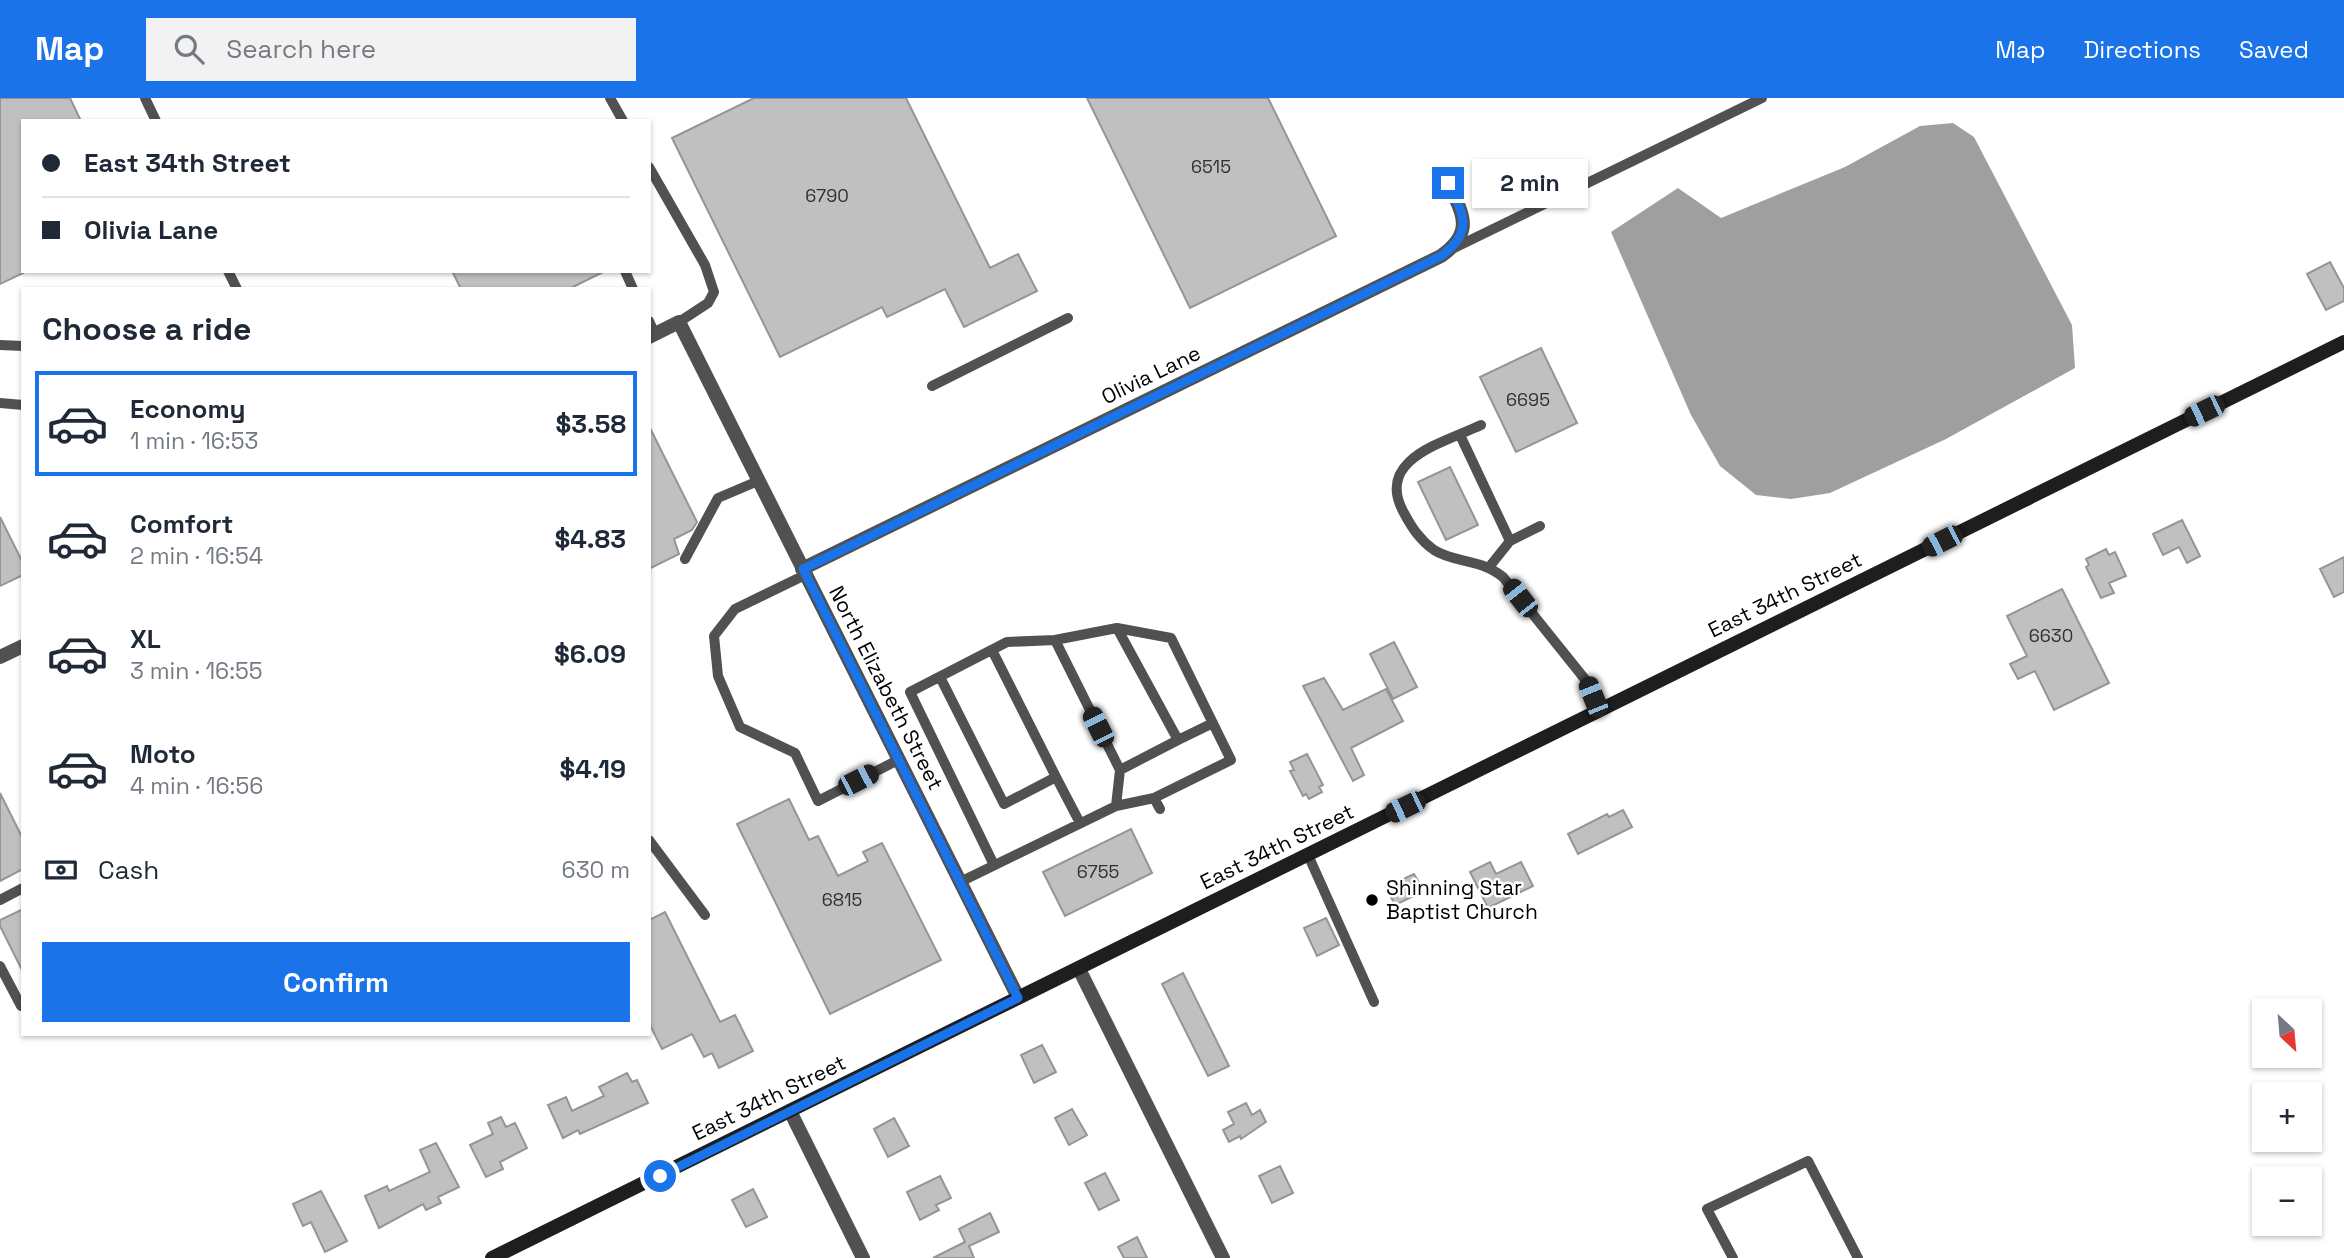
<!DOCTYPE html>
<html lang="en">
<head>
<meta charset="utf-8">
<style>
  :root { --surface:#fff; --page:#f2f2f3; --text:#1f2937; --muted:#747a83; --line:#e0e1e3; --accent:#1a73e8 }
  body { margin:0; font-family:"Space Grotesk",sans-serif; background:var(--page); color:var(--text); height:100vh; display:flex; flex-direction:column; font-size:26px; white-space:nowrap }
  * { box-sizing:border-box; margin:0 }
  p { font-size:23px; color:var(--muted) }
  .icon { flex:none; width:38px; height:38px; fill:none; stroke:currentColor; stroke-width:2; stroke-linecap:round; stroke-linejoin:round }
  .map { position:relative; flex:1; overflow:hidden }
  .details { position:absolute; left:21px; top:189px; width:630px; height:749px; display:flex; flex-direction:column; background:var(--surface); border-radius:0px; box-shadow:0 2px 5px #0004 }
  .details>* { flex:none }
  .hud { position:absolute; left:21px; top:21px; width:630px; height:154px; border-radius:0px; box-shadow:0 2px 5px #0004; display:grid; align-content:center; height:154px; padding:0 21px; background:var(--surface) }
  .needle { width:46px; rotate:154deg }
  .tools { position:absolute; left:2252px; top:900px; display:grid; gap:14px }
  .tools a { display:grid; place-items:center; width:70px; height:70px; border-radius:0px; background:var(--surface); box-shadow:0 2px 5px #0004; font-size:35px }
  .end { position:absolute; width:32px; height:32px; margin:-16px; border:9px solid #1a73e8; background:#fff; box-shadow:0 0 0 4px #fff }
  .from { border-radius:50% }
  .bubble { position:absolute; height:49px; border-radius:0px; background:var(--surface); box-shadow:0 2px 5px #0004; font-size:23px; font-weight:600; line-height:49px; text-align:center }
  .car { position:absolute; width:21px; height:42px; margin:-21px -10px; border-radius:9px; box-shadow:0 0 5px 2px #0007; background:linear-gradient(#222 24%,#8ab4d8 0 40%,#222 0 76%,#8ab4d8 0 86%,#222 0) }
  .hud b { display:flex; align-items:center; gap:24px; height:66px; font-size:26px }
  .hud b+b { border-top:2px solid var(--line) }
  .hud i { width:18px; height:18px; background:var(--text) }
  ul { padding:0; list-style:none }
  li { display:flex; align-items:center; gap:21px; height:105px; margin:0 14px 10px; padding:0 7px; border:4px solid transparent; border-radius:0px }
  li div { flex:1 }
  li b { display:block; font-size:26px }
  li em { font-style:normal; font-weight:600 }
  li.current { border-color:var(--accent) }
  li>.icon { width:63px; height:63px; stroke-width:1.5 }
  h2 { padding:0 21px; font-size:32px; line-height:84px }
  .pay { display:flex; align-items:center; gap:18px; height:77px; padding:0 21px; font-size:26px }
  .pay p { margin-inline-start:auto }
  .action { display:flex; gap:14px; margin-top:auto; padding:14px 21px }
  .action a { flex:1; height:80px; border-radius:0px; background:var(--accent); color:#fff; font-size:28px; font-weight:600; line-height:80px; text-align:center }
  header { display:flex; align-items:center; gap:42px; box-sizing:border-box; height:98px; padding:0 35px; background:var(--accent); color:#fff }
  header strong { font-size:33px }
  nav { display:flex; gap:38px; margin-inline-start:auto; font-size:24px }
  .search { width:490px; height:63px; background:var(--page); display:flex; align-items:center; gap:18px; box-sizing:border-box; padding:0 24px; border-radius:0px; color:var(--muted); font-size:26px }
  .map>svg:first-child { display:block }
</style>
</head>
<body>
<header>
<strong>Map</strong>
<div class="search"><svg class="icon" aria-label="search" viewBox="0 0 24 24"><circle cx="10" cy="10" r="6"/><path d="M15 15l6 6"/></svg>Search here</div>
<nav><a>Map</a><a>Directions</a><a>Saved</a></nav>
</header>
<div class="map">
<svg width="2344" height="1160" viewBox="0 0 2344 1160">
  <rect width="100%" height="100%" fill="#fff"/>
  <path fill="#9f9f9f" d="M 1953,25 L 1974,39 L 2072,227 L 2075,270 L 1946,341 L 1830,395 L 1791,401 L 1756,397 L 1720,368 L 1691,317 L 1611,134 L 1678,90 L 1721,120 L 1845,69 L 1920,28 Z"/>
  <path fill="#c0c0c0" stroke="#959595" stroke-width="2" d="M 0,0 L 70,0 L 81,23 L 23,23 L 23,175 L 0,186 Z
    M 754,0 L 906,0 L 990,170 L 1018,156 L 1037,193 L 964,229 L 945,191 L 887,219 L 882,209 L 780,259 L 672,40 Z
    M 1087,0 L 1268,0 L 1336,138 L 1190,210 Z
    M 2330,164 L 2344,190 L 2344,203 L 2326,212 L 2307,176 Z
    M 452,173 L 605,173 L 569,191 L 461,191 Z
    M 1541,250 L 1577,325 L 1516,354 L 1480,279 Z
    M 649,328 L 697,424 L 692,432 L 674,441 L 679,456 L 649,471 Z
    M 1450,369 L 1478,427 L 1446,442 L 1418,384 Z
    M 0,419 L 23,465 L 23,477 L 0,488 Z
    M 2182,422 L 2200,458 L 2187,465 L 2179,449 L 2163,457 L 2153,436 Z
    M 2106,451 L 2109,457 L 2115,454 L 2126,478 L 2109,485 L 2114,495 L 2101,500 L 2086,469 L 2089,467 L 2086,461 Z
    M 2344,459 L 2344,494 L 2334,499 L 2320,471 Z
    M 2062,491 L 2109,585 L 2054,612 L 2035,573 L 2018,581 L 2010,566 L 2027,558 L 2007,518 Z
    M 1394,544 L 1417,589 L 1393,601 L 1370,556 Z
    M 1324,580 L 1343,612 L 1386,591 L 1403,623 L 1351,650 L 1364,677 L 1353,683 L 1303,588 Z
    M 1307,656 L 1323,687 L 1319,689 L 1322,694 L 1309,701 L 1306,696 L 1303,698 L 1290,673 L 1294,672 L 1290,664 Z
    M 0,695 L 23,741 L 23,771 L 0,783 Z
    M 789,701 L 809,742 L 818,738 L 838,778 L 868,763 L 863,754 L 882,745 L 941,862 L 830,916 L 737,726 Z
    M 1623,712 L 1632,729 L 1578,756 L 1568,736 L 1607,716 L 1609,719 Z
    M 1131,731 L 1152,775 L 1065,818 L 1043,774 Z
    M 1490,764 L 1496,776 L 1521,764 L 1533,788 L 1488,810 L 1470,774 Z
    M 1414,776 L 1421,788 L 1416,791 L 1418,796 L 1395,807 L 1386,789 Z
    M 23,811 L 23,874 L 0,828 L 0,822 Z
    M 665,814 L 720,924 L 735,917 L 753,953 L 719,970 L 712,955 L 704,959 L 692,936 L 662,951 L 649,925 L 649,822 Z
    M 1326,820 L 1339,847 L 1317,858 L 1304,830 Z
    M 1183,875 L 1229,968 L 1208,978 L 1162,886 Z
    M 1042,947 L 1056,974 L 1034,985 L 1021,957 Z
    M 627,975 L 632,984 L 637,982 L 648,1005 L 580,1036 L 578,1032 L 563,1040 L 548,1007 L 566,999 L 572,1013 L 604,998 L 599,989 Z
    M 1246,1005 L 1252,1017 L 1260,1012 L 1266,1024 L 1241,1041 L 1240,1038 L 1229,1044 L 1223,1032 L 1234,1026 L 1228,1014 Z
    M 1072,1011 L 1087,1037 L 1069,1047 L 1055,1020 Z
    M 501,1019 L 506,1029 L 515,1025 L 527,1050 L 500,1064 L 503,1071 L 486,1079 L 470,1047 L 493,1036 L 488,1025 Z
    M 894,1020 L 909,1048 L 888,1059 L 874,1031 Z
    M 436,1045 L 459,1089 L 438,1099 L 441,1105 L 426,1112 L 423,1106 L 379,1130 L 365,1098 L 387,1088 L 389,1093 L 430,1074 L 420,1052 Z
    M 1280,1068 L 1293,1095 L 1272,1105 L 1259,1078 Z
    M 1105,1075 L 1119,1102 L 1099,1112 L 1085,1085 Z
    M 940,1078 L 951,1100 L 936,1107 L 939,1112 L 920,1122 L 907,1094 Z
    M 753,1091 L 767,1119 L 746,1129 L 732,1102 Z
    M 321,1093 L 347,1143 L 325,1154 L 311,1124 L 303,1128 L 293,1106 Z
    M 990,1115 L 999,1134 L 969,1148 L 974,1160 L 933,1160 L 965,1144 L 959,1131 Z
    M 1137,1139 L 1147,1160 L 1124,1160 L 1118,1149 Z"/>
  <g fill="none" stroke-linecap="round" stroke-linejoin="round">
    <path stroke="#515151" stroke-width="10" d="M 145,0 L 156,23
      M 610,0 L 623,23
      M 649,69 L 705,167 L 714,194 L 708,205 L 679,224
      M 1452,151 L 1762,0
      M 228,173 L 237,191
      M 625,173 L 633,191
      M 649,223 L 655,236
      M 0,247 L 23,248
      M 932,288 L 1068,220
      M 0,305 L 23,307
      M 1481,327 C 1443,345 1374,361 1404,415 C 1412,430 1420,442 1434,452 C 1454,465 1479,460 1503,479 L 1588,585 L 1599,613
      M 1460,337 L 1510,443 L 1490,468
      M 1510,443 L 1540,428
      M 685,461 L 718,400 L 758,383
      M 805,477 L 735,511 L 714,538 L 718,578 L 740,629 L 795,655 L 818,703 L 898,662
      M 1117,530 L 1055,542 L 1120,672 L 1178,642
      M 940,579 L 1004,706 L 1056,679 L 992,552
      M 1056,679 L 1080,725
      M 1116,708 L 1120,672
      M 1160,711 L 1154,700 L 1231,662 L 1171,540 L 1117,530 L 1178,642 L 1213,625
      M 649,742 L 705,817
      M 1308,757 L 1374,904
      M 994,767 L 910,594 L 1007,544 L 1055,542
      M 960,784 L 1116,708 L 1154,700
      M 0,802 L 23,790
      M 0,868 L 21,908
      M 1733,1160 L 1707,1111 L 1808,1063 L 1858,1160"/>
    <path stroke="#515151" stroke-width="14" d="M 649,239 L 679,224 L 1018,899
      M 802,471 L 1441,158 C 1474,135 1464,117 1448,85
      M 0,559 L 23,548
      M 1079,871 L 1223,1160
      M 790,1013 L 863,1160"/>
    <path stroke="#1e1e1e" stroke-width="14" d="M 492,1160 L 2344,244"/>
  </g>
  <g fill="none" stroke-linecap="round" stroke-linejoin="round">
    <path stroke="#1a73e8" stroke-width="9" d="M 660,1078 L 1018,900 L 803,471 L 1441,158 C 1474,134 1464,117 1448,85"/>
  </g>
  <circle fill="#000" stroke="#fff" stroke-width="2.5" cx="1372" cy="802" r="7"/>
  <g text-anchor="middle" stroke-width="5" stroke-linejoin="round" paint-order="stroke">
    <g font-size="18" fill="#303030">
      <text x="1211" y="75">6515</text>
      <text x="827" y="104">6790</text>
      <text x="1528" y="308">6695</text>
      <text x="2051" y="544">6630</text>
      <text x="1098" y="780">6755</text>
      <text x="842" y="808">6815</text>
    </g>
    <g font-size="21" fill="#000" stroke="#fff">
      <text transform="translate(1151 277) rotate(-26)" y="7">Olivia Lane</text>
      <text transform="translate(1785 497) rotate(-26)" y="7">East 34th Street</text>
      <text transform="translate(886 590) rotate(63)" y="7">North Elizabeth Street</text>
      <text transform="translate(1277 749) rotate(-26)" y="7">East 34th Street</text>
      <text transform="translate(769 1000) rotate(-26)" y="7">East 34th Street</text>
    </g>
    <g font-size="21" fill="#000" stroke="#fff" text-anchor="start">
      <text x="1386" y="797">Shinning Star<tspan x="1386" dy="24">Baptist Church</tspan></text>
    </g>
  </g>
</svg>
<div class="tools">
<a><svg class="needle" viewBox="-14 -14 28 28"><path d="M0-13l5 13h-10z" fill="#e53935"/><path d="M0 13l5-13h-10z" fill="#747a83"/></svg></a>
<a>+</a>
<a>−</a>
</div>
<i class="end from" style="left:660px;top:1078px"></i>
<i class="end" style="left:1448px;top:85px"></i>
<div class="bubble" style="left:1472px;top:61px;width:116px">2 min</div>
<i class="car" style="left:2204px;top:313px;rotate:244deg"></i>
<i class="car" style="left:1942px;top:443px;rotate:243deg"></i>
<i class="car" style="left:1520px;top:500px;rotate:322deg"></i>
<i class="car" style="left:1593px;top:599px;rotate:338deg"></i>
<i class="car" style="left:1098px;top:629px;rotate:333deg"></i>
<i class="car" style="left:858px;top:682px;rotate:63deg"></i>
<i class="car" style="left:1405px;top:709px;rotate:244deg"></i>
<div class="hud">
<b><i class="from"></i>East 34th Street</b>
<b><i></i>Olivia Lane</b>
</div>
<section class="details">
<h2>Choose a ride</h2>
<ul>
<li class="current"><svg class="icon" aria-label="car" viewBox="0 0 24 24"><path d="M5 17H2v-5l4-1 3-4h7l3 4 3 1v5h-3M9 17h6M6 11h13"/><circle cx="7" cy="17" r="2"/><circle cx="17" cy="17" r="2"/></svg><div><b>Economy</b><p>1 min · 16:53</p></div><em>$3.58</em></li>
<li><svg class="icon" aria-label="car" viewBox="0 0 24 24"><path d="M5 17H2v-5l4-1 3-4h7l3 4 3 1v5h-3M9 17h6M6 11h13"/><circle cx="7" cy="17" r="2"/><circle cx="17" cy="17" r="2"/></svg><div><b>Comfort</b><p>2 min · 16:54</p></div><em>$4.83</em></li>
<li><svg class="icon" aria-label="car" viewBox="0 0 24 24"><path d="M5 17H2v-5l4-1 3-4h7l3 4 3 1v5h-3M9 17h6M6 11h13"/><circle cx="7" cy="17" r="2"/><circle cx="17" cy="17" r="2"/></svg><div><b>XL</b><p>3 min · 16:55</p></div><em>$6.09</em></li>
<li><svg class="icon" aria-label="car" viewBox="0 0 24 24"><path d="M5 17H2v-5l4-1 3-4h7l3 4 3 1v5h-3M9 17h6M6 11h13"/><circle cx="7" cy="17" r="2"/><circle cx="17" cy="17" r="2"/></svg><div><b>Moto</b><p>4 min · 16:56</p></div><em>$4.19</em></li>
</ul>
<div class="pay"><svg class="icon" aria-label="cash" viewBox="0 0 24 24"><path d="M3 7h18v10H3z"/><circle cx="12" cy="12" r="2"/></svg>Cash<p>630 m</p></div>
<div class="action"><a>Confirm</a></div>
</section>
</div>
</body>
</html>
